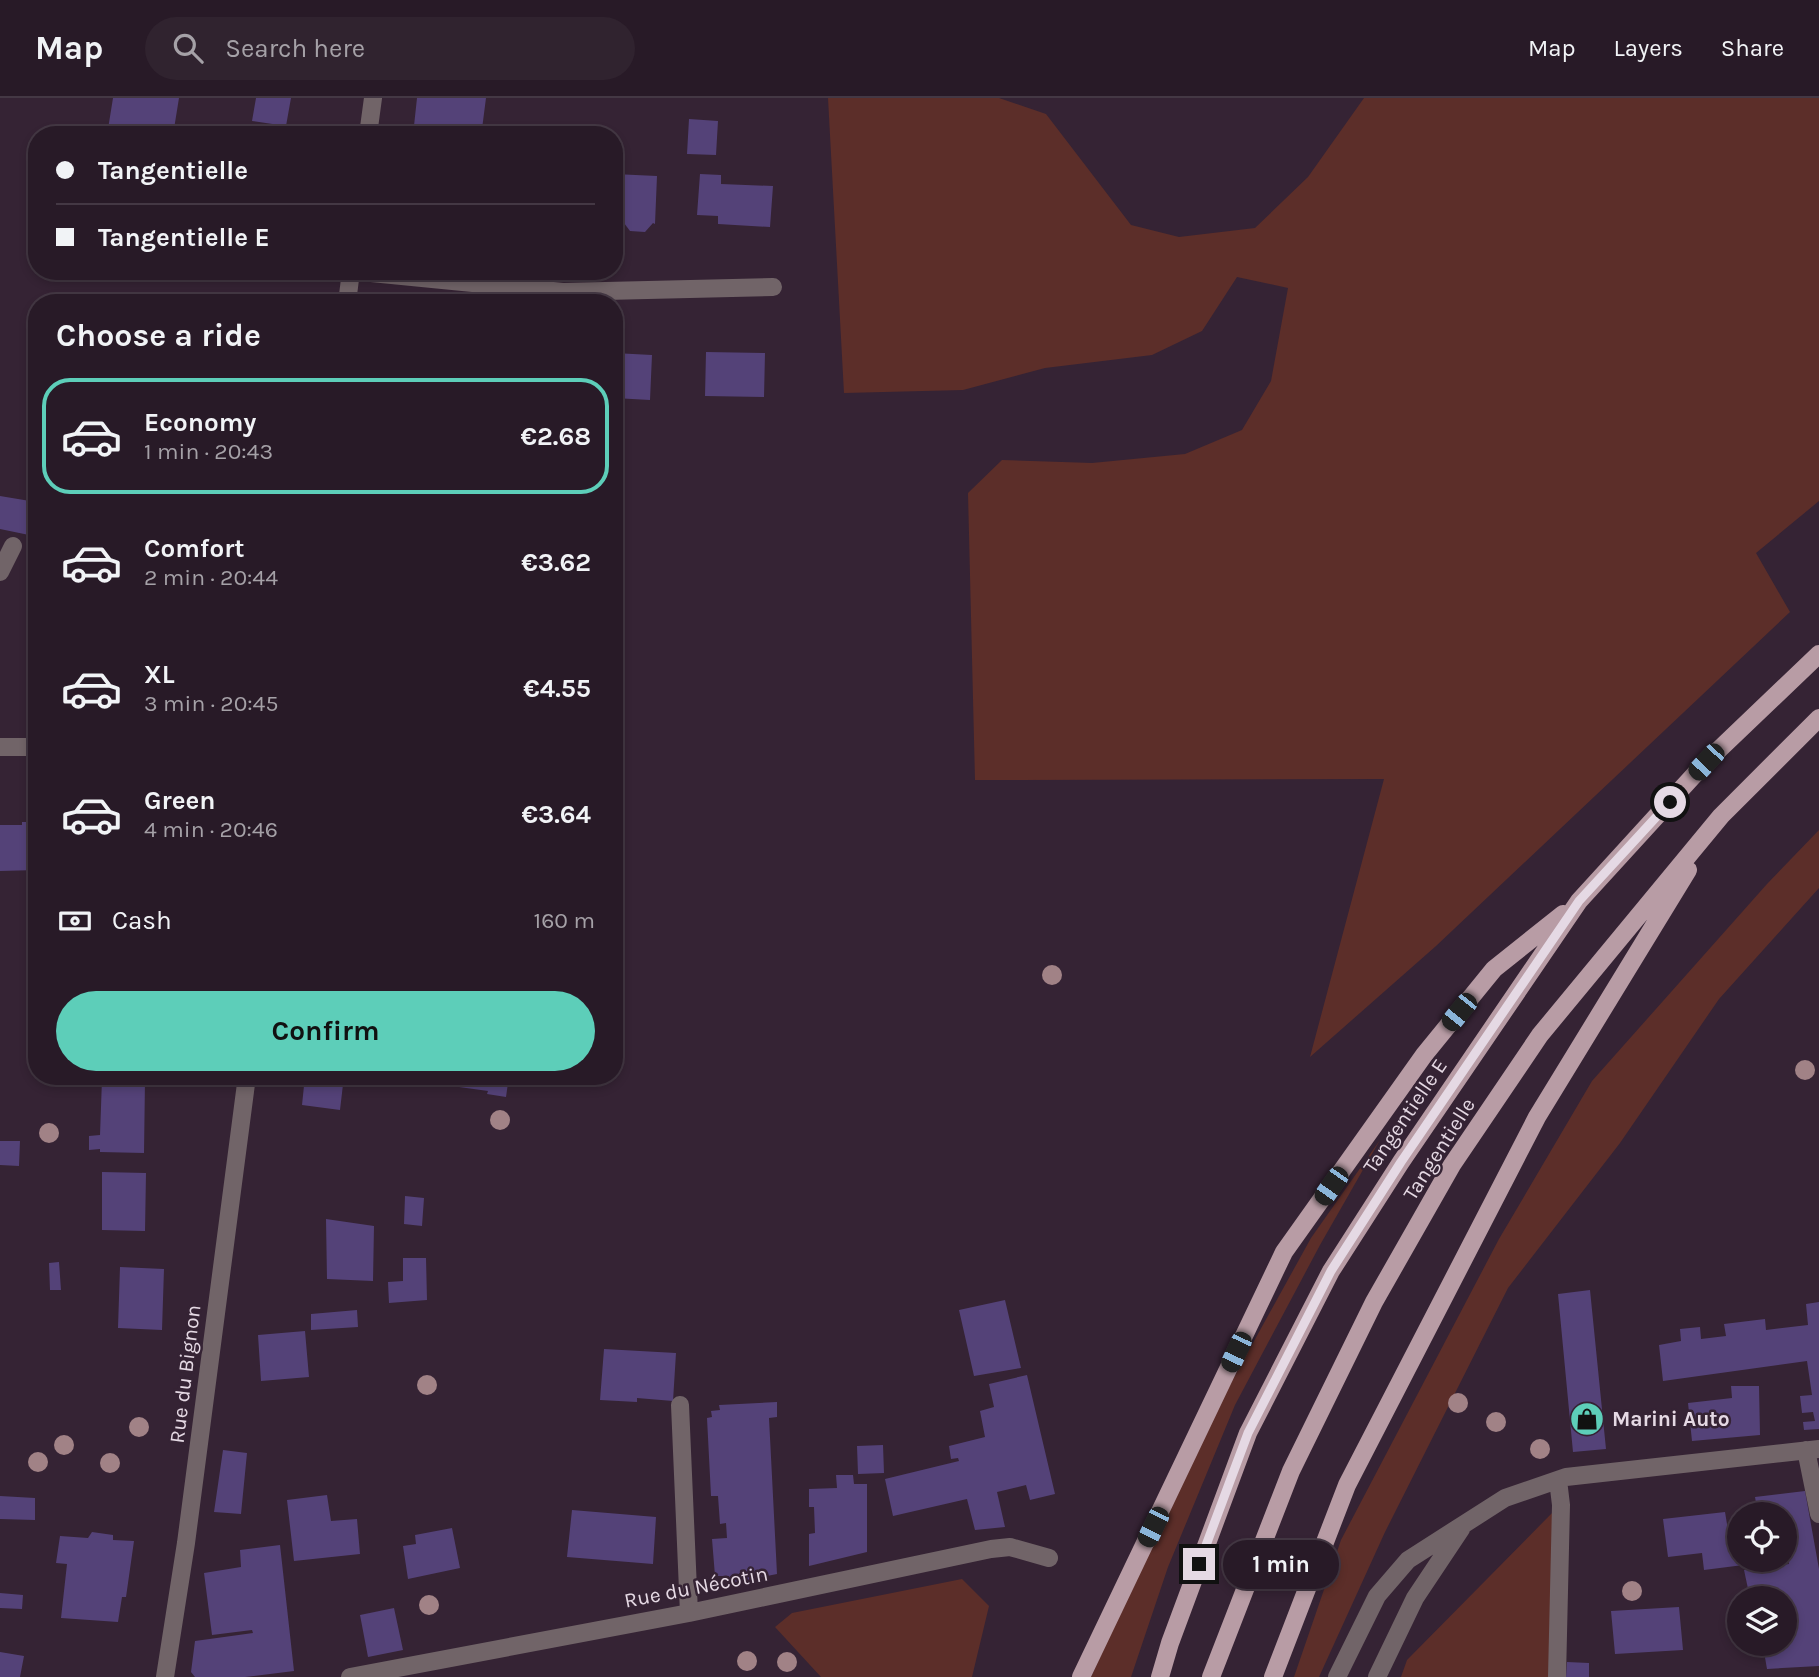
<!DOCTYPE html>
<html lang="en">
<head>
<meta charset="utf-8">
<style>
  :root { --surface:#281a27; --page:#30232f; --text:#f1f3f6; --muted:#a5a1a7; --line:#443844; --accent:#5dceb9 }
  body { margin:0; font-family:Karla,sans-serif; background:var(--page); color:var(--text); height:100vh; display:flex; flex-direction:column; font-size:26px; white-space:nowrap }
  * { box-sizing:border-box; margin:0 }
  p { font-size:23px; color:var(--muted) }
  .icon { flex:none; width:38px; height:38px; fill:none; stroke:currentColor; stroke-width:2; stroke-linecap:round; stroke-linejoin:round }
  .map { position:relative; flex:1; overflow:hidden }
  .drawer { position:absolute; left:28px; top:196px; width:595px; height:791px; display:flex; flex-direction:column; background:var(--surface); border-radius:28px; box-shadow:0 4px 10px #0003,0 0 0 2px var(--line) }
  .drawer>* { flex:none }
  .guide { position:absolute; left:28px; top:28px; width:595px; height:154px; border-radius:28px; box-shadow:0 4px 10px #0003,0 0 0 2px var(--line); display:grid; align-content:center; height:154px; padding:0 28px; background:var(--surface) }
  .controls { position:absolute; left:1727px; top:1404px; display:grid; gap:14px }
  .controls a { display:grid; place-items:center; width:70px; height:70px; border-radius:50%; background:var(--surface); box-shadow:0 4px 10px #0003,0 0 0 2px var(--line); font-size:35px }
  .end { position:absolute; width:32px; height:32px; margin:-16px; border:9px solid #e5d9e4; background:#111; box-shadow:0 0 0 4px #111 }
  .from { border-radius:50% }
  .bubble { position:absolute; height:49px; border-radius:24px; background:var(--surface); box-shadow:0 4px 10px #0003,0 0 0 2px var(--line); font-size:23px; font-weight:700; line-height:49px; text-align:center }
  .car { position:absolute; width:21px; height:42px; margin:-21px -10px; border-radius:9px; box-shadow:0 0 5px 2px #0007; background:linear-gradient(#222 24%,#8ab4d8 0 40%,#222 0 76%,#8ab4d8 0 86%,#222 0) }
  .guide b { display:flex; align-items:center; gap:24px; height:66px; font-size:26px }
  .guide b+b { border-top:2px solid var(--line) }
  .guide i { width:18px; height:18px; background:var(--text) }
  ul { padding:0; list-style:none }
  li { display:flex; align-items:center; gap:21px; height:116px; margin:0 14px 10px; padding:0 14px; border:4px solid transparent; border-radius:28px }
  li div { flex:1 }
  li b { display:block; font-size:26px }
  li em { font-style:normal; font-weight:700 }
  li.current { border-color:var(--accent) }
  li>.icon { width:63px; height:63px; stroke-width:1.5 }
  h2 { padding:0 28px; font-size:32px; line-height:84px }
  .pay { display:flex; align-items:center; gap:18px; height:77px; padding:0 28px; font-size:26px }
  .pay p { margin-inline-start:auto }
  .action { display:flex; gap:14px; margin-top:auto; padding:14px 28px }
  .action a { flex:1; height:80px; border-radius:42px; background:var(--accent); color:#111; font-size:28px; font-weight:700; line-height:80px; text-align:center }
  header { display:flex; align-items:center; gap:42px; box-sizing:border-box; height:98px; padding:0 35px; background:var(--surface); border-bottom:2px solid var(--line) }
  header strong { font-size:33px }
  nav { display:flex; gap:38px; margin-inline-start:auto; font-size:24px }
  .search { width:490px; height:63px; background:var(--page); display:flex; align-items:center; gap:18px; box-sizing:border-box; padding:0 24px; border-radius:38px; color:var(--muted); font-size:26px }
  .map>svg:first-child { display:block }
</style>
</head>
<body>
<header>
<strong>Map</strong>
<div class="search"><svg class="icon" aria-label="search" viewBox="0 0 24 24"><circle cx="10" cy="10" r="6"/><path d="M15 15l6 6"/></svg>Search here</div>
<nav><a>Map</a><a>Layers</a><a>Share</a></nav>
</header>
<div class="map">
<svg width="1819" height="1579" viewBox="0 0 1819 1579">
  <rect width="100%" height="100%" fill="#352334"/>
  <path fill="#5c2e29" d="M 828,0 L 999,0 L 1046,16 L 1131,127 L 1179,139 L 1255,130 L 1308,79 L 1364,0 L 1819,0 L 1819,403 L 1756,455 L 1790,514 L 1436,848 L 1310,959 L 1384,681 L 975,682 L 968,395 L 1002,362 L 1092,365 L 1185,356 L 1242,332 L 1271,283 L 1288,190 L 1237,179 L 1202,233 L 1152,257 L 1045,270 L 963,292 L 844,295 Z
    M 1819,732 L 1819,790 L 1719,901 L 1620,1045 L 1508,1190 L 1385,1434 L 1319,1579 L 1294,1579 L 1341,1442 L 1499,1141 L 1592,983 L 1767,786 Z
    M 1380,1042 L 1320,1147 L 1235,1307 L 1168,1469 L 1131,1579 L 1091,1579 L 1143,1464 L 1222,1301 L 1311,1140 Z
    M 1555,1412 L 1551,1579 L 1401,1579 L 1407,1562 Z
    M 962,1481 L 989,1508 L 972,1579 L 821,1579 L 775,1529 L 792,1515 Z"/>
  <path fill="#544278" d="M 113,0 L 179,0 L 173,37 L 142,37 L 108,31 Z
    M 256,0 L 291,0 L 286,28 L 252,23 Z
    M 417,0 L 486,0 L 482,31 L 449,28 L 448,37 L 413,37 Z
    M 689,21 L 718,23 L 716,57 L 687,56 Z
    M 614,76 L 657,78 L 655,126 L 653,125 L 645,134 L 630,133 L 624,125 L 624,121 L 614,120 Z
    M 700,76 L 721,77 L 721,86 L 773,88 L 770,129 L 718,126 L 718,118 L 697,117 Z
    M 169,196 L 224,203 L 224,205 L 168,205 Z
    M 706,254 L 765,255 L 764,299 L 705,298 Z
    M 614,255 L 652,257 L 650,302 L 614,300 Z
    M 0,398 L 36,404 L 29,437 L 0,431 Z
    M 22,724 L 37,724 L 37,772 L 0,773 L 0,727 L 22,727 Z
    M 305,978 L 344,978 L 340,1012 L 302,1007 Z
    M 431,978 L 509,978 L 506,999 L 487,996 L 488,993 L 430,985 Z
    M 102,981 L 145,982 L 144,1055 L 100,1054 L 100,1051 L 89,1052 L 89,1038 L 100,1037 Z
    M 0,1043 L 20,1043 L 19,1068 L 0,1067 Z
    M 102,1074 L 146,1075 L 145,1133 L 102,1132 Z
    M 405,1098 L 424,1100 L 422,1128 L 404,1126 Z
    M 326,1121 L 374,1128 L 373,1183 L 327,1181 Z
    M 403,1160 L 426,1160 L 427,1202 L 389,1205 L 388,1184 L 403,1183 Z
    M 59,1164 L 61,1192 L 50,1192 L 49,1165 Z
    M 120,1169 L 164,1171 L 162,1232 L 118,1230 Z
    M 1590,1192 L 1606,1351 L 1573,1354 L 1558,1196 Z
    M 1005,1202 L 1021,1270 L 974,1278 L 959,1212 Z
    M 1819,1204 L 1819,1331 L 1804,1332 L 1803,1324 L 1815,1323 L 1813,1314 L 1802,1315 L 1800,1298 L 1812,1297 L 1807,1263 L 1663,1283 L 1659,1247 L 1681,1243 L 1680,1231 L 1700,1229 L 1701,1241 L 1726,1238 L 1724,1226 L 1765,1221 L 1766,1232 L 1808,1227 L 1806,1206 Z
    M 357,1212 L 358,1229 L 311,1232 L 311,1216 Z
    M 305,1233 L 309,1279 L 261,1283 L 258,1237 Z
    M 604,1251 L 676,1255 L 673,1303 L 637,1300 L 637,1304 L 600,1302 Z
    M 1027,1277 L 1055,1396 L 1030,1402 L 1026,1387 L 997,1394 L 1005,1429 L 975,1432 L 967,1401 L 893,1418 L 885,1381 L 959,1363 L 958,1360 L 951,1361 L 949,1348 L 985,1339 L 980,1313 L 994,1309 L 989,1286 Z
    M 1731,1288 L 1759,1288 L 1760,1337 L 1692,1343 L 1688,1305 L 1732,1300 Z
    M 777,1304 L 777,1319 L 769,1320 L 777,1476 L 731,1485 L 729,1478 L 715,1478 L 712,1441 L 727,1440 L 726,1425 L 720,1426 L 718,1398 L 711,1398 L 707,1320 L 712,1319 L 711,1313 L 720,1312 L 719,1307 Z
    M 883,1347 L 884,1375 L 858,1376 L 857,1348 Z
    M 223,1352 L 247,1355 L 241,1416 L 214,1414 Z
    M 836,1377 L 853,1377 L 854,1386 L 867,1386 L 867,1454 L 809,1468 L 809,1436 L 815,1435 L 814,1409 L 809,1409 L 809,1391 L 837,1390 Z
    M 1805,1393 L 1819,1471 L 1819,1568 L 1767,1571 L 1763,1548 L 1789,1546 L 1785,1527 L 1785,1500 L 1750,1500 L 1744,1472 L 1789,1466 L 1788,1462 L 1785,1462 L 1785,1416 L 1758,1416 L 1755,1399 Z
    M 327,1397 L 331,1423 L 357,1421 L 360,1456 L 294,1463 L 287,1402 Z
    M 0,1398 L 35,1400 L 35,1422 L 0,1421 Z
    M 572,1412 L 656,1419 L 653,1466 L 567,1459 Z
    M 1725,1414 L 1730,1444 L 1740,1443 L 1740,1461 L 1767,1461 L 1767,1464 L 1704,1472 L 1702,1455 L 1668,1459 L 1663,1421 Z
    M 452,1430 L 460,1470 L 408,1481 L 403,1448 L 416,1446 L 415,1437 Z
    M 92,1434 L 113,1437 L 113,1442 L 134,1443 L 126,1499 L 122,1499 L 118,1524 L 61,1520 L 67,1466 L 56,1465 L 60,1438 L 88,1440 Z
    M 280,1447 L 294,1573 L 245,1579 L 195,1579 L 191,1574 L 195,1543 L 253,1535 L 252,1532 L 212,1537 L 204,1475 L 241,1469 L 240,1452 Z
    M 0,1495 L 23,1497 L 22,1511 L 0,1510 Z
    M 1679,1509 L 1683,1552 L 1615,1556 L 1611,1513 Z
    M 394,1510 L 403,1552 L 368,1559 L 360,1517 Z
    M 0,1554 L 24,1558 L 20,1579 L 0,1579 Z
    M 1567,1564 L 1589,1565 L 1589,1579 L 1566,1579 Z"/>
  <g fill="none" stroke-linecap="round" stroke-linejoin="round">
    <path stroke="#716468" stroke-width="18" d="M 368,37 L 373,0
      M 347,205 L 351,173 L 563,194 L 773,189
      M 0,474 L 13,448
      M 0,649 L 37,649
      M 680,1307 L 689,1515
      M 1806,1352 L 1819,1416
      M 165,1579 L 186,1445 L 247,978
      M 350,1579 L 689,1515 L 991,1451 L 1010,1449 L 1049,1460
      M 1337,1579 L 1377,1498 L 1408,1462 L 1505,1400 L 1566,1379 L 1819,1351
      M 1377,1579 L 1415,1500 L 1461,1431
      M 1557,1579 L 1561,1407 L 1558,1382"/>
    <path stroke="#b89ca5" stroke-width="18" d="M 1081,1579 L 1284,1154 L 1424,957 L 1494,871 L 1563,816
      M 1160,1579 L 1170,1545 L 1248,1335 L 1331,1173 L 1401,1064 L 1579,803 L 1706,664 L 1819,556
      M 1211,1579 L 1291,1373 L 1374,1204 L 1452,1067 L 1540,937 L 1721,718 L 1819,620
      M 1273,1579 L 1347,1387 L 1537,1019 L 1688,772"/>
  </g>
  <g fill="#a18286">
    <circle cx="1052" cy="877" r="10"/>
    <circle cx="1805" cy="972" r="10"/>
    <circle cx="500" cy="1022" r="10"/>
    <circle cx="49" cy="1035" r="10"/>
    <circle cx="427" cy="1287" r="10"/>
    <circle cx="1458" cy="1305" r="10"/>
    <circle cx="1496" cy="1324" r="10"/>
    <circle cx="139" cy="1329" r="10"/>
    <circle cx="64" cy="1347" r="10"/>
    <circle cx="1540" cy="1351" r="10"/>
    <circle cx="38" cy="1364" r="10"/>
    <circle cx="110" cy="1365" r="10"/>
    <circle cx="1632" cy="1493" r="10"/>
    <circle cx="429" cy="1507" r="10"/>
    <circle cx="747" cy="1563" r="10"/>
    <circle cx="787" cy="1564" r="10"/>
  </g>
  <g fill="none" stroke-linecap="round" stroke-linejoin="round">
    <path stroke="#e5d9e4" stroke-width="9" d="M 1199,1466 L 1248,1335 L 1331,1173 L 1401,1064 L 1579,803 L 1670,704"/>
  </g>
  <defs>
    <g id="shop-disc" transform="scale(1.75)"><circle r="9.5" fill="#5dceb9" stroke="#352334"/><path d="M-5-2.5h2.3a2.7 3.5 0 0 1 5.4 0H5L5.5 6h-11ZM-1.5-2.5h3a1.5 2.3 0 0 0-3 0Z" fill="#111"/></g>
  </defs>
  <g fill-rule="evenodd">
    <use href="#shop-disc" x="1587" y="1321"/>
  </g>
  <g text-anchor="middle" stroke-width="5" stroke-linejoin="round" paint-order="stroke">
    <g font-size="21" fill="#e5d9e4" stroke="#352334">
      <text transform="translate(1405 1018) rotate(-56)" y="7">Tangentielle E</text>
      <text transform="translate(1439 1051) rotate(-58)" y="7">Tangentielle</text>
      <text transform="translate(185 1276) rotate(-83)" y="7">Rue du Bignon</text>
      <text transform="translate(696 1489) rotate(-11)" y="7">Rue du Nécotin</text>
    </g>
    <g font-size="21" font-weight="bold" fill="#e5d9e4" stroke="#352334" text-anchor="start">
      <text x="1612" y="1328">Marini Auto</text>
    </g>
  </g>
</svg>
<div class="controls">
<a><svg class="icon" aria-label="locate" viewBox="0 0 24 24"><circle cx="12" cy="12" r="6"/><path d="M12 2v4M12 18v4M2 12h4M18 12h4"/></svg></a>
<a><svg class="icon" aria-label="layers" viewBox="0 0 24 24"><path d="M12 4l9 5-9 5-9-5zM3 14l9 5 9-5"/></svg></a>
</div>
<i class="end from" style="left:1670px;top:704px"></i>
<i class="end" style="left:1199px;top:1466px"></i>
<div class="bubble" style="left:1223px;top:1442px;width:116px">1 min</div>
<i class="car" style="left:1706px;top:664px;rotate:223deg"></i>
<i class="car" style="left:1459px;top:914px;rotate:219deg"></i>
<i class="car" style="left:1331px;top:1088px;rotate:215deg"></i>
<i class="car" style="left:1236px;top:1254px;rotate:205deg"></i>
<i class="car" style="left:1153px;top:1429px;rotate:206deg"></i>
<div class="guide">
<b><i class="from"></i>Tangentielle</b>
<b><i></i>Tangentielle E</b>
</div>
<section class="drawer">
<h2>Choose a ride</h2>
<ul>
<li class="current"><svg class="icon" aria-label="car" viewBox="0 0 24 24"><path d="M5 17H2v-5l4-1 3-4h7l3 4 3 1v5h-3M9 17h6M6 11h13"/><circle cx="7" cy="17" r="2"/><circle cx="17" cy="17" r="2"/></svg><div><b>Economy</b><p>1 min · 20:43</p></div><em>€2.68</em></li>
<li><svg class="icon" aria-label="car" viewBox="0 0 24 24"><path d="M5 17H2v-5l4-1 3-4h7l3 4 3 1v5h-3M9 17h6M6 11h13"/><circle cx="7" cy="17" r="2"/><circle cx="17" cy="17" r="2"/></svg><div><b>Comfort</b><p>2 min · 20:44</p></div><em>€3.62</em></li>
<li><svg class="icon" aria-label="car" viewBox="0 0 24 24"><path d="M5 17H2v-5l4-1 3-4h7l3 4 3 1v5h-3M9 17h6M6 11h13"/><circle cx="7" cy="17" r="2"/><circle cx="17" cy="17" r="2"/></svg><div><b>XL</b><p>3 min · 20:45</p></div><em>€4.55</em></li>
<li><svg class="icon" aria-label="car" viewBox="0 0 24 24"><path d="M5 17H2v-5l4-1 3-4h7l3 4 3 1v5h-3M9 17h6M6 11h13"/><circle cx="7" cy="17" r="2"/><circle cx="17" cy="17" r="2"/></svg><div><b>Green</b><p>4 min · 20:46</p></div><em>€3.64</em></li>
</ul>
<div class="pay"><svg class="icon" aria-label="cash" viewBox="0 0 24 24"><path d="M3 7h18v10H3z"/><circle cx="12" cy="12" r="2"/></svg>Cash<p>160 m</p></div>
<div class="action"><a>Confirm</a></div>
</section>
</div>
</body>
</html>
